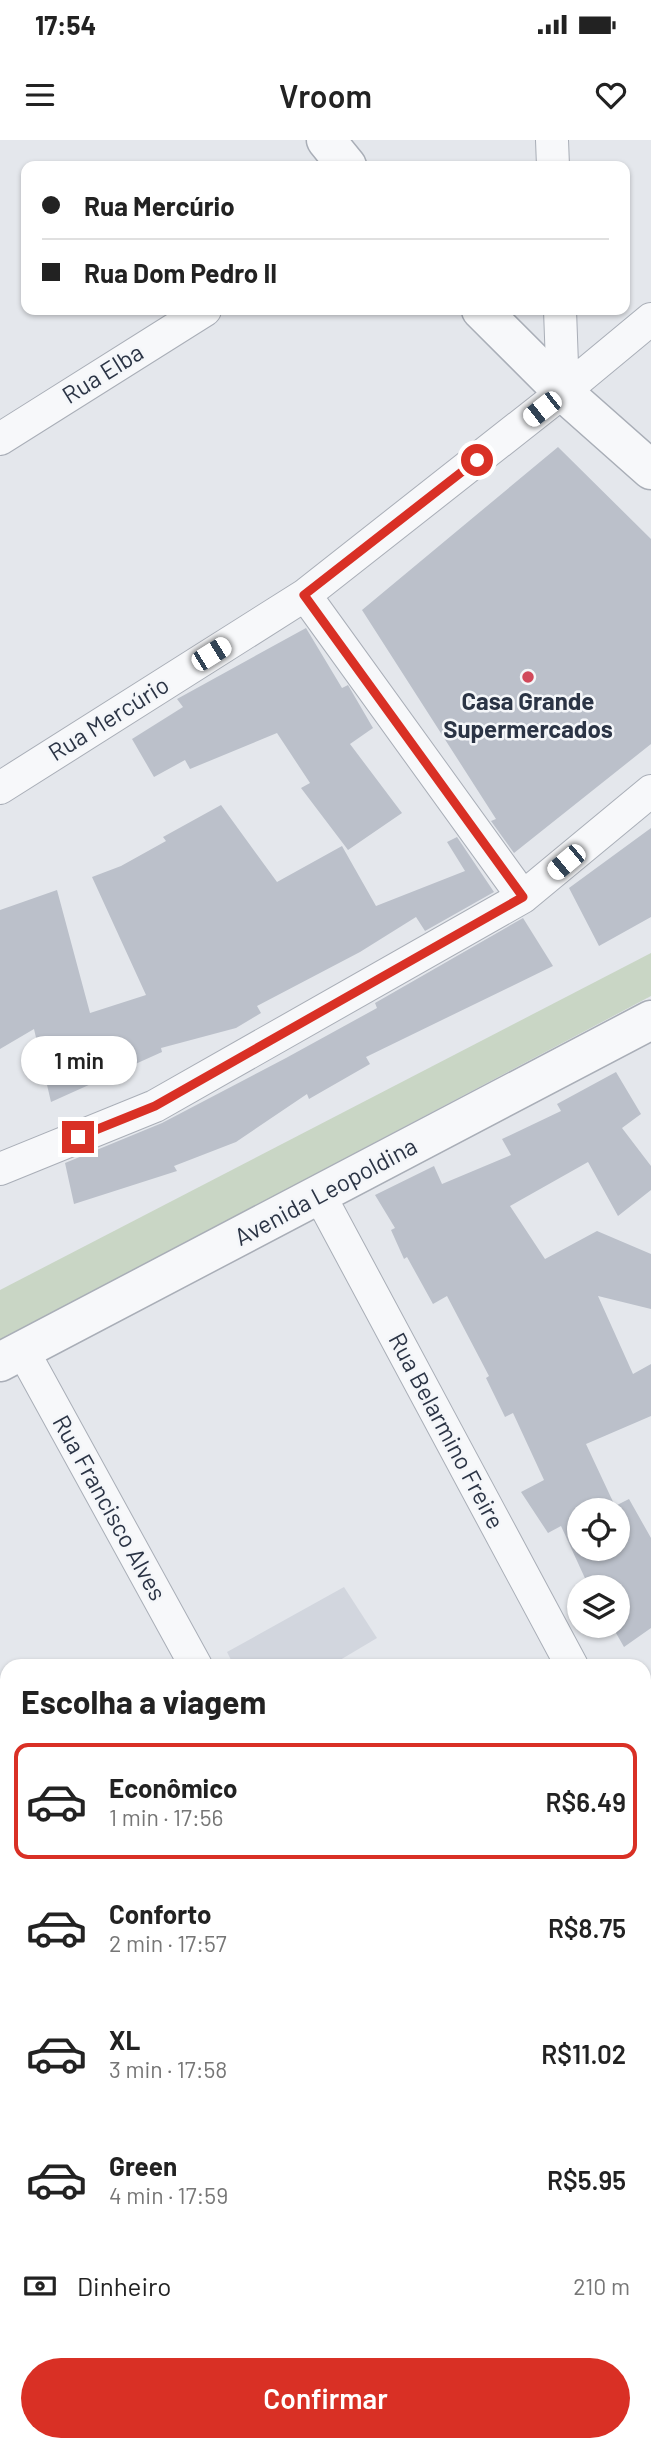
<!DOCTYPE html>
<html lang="pt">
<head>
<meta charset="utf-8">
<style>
  :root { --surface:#fff; --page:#f6f6f6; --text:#222; --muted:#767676; --line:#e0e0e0; --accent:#d93025 }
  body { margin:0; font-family:Barlow,sans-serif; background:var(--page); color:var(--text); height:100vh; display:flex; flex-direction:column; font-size:26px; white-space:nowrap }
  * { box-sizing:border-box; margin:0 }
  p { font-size:23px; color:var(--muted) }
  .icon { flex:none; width:38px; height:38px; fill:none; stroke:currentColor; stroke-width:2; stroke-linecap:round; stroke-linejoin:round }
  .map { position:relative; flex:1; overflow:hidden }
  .side { position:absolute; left:0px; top:1519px; width:651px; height:793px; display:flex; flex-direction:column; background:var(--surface); border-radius:21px 21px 0 0; box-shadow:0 2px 5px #0004 }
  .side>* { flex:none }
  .banner { position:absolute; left:21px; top:21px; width:609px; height:154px; border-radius:14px; box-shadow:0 2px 5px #0004; display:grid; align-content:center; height:154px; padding:0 21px; background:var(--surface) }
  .tools { position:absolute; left:567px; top:1358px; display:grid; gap:14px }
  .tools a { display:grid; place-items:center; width:63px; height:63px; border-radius:50%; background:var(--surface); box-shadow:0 2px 5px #0004; font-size:35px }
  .end { position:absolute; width:32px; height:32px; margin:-16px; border:9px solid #d93025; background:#fff; box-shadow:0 0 0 4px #fff }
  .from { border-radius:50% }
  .bubble { position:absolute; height:49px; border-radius:24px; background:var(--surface); box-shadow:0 2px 5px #0004; font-size:23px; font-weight:600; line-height:49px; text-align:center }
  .car { position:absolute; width:21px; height:42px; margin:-21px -10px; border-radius:9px; box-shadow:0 0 5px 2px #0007; background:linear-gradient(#fff 24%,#345 0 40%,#fff 0 76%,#345 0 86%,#fff 0) }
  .banner b { display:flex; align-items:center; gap:24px; height:66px; font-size:26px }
  .banner b+b { border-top:2px solid var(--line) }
  .banner i { width:18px; height:18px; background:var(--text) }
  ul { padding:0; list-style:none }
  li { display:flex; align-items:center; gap:21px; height:116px; margin:0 14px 10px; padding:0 7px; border:4px solid transparent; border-radius:14px }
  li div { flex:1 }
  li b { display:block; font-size:26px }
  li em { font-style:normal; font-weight:600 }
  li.active { border-color:var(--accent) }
  li>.icon { width:63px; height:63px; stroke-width:1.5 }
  h2 { padding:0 21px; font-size:32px; line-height:84px }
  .pay { display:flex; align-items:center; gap:18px; height:77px; padding:0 21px; font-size:26px }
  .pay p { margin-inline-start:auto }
  .button { display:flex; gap:14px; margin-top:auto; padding:14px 21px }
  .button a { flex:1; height:80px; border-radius:42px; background:var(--accent); color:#fff; font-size:28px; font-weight:600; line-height:80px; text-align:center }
  .status { display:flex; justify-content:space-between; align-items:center; height:49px; padding:0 35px; background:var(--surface); direction:ltr }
  .status svg { height:19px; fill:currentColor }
  header { display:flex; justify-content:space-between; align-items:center; height:91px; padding:0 21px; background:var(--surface); font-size:32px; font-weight:600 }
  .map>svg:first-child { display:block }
</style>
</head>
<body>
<div class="status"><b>17:54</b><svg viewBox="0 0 49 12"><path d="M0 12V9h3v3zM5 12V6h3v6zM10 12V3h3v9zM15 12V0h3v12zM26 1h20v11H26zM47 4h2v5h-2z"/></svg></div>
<header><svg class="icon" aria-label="menu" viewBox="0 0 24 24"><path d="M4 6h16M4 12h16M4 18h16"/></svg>Vroom<svg class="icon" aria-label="heart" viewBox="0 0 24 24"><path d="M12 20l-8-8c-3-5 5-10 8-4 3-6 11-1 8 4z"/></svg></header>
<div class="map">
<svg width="651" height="2311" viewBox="0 0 651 2311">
  <rect width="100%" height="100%" fill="#e4e7ec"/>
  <path fill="#d2d6de" d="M 344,1447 L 377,1498 L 330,1526 L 234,1526 L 227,1512 Z"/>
  <path fill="#c9d6c5" d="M 651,813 L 651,856 L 0,1201 L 0,1150 Z"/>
  <path fill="#bbc0ca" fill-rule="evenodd" d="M 558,307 L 651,399 L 651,604 L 514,713 L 491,681 L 496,679 L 362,470 Z
    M 306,488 L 342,548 L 348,545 L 373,588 L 350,604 L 402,673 L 348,710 L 301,648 L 310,643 L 277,593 L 190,629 L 185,620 L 154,637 L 132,599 L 183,567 L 177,559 Z
    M 221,665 L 277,742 L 342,706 L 376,766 L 465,731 L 447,702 L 457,697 L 494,752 L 425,791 L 416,777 L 360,812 L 257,866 L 261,873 L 236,888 L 161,908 L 162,912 L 51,962 L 34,889 L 0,909 L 0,770 L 57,750 L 90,873 L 146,855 L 92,737 L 121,726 L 166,701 L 163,697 Z
    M 651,688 L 651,777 L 599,806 L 569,748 Z
    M 523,778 L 553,826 L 366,917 L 370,924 L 309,959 L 307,954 L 236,1002 L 174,1026 L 177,1031 L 74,1064 L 65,1023 L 162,983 L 286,918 L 377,868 L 375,863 Z
    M 616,932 L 641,974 L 622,988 L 651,1026 L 651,1050 L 618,1076 L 588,1022 L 510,1066 L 545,1119 L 597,1091 L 651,1114 L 651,1169 L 598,1156 L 633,1234 L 651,1224 L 651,1276 L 586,1304 L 615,1366 L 629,1359 L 651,1398 L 651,1488 L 624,1507 L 612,1486 L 618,1486 L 618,1447 L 589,1447 L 561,1386 L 548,1393 L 521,1352 L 544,1340 L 513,1273 L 505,1277 L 486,1238 L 489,1236 L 447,1156 L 433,1164 L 407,1117 L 404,1119 L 391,1090 L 395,1088 L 375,1055 L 434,1026 L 442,1044 L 511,1015 L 502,999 L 561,971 L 557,964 ZM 579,1370 L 618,1370 L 618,1409 L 579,1409 Z"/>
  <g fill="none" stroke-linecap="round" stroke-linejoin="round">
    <g stroke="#a9aeb7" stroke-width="34">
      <path id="minor" d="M 552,0 L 553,26
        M 560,170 L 563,252
        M 0,299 L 205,170
        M 305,455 L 523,757
        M 0,648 L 305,455 L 563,252 L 651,179
        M 0,1029 L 155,966 L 523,757 L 651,651
        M 320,1056 L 572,1526
        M 23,1211 L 196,1526
        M 644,1659 L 651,1672
        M 0,1827 L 7,1840
        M 0,1902 L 7,1915
        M 644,2143 L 651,2139
        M 644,2299 L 651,2285
        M 215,2305 L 218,2311
        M 365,2311 L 376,2305"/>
    </g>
    <g stroke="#a9aeb7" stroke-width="41">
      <path id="tertiary" d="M 326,0 L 347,26
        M 481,170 L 563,252 L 651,330
        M 0,1222 L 651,880"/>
    </g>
    <g stroke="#a9aeb7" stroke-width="41">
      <path id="secondary" d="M 644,1725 L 651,1719
        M 0,2130 L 7,2126"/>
    </g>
    <use href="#minor" stroke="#f7f8fa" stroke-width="32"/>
    <use href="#tertiary" stroke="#f7f8fa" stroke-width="38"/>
    <use href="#secondary" stroke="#fff" stroke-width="38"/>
  </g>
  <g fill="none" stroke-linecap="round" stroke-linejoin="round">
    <path stroke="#d93025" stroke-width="9" d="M 78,997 L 155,966 L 523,757 L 304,455 L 477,320"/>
  </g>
  <circle fill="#d1495b" stroke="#f4f6f9" stroke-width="2.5" cx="528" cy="537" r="7"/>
  <g text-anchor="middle" stroke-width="5" stroke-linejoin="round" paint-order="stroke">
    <g font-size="24" fill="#2b3445" stroke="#f4f6f9">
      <text transform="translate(103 234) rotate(-32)" y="8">Rua Elba</text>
      <text transform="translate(109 579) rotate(-32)" y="8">Rua Mercúrio</text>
      <text transform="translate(326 1052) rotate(-28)" y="8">Avenida Leopoldina</text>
      <text transform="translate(446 1291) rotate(62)" y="8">Rua Belarmino Freire</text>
      <text transform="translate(109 1368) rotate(61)" y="8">Rua Francisco Alves</text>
    </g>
    <g font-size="24" font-weight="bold" fill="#2b3445" stroke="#f4f6f9">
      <text x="528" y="570">Casa Grande<tspan x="528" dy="28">Supermercados</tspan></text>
    </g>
  </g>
</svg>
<div class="tools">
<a><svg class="icon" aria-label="locate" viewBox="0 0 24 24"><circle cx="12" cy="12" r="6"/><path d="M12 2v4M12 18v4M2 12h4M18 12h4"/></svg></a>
<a><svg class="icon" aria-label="layers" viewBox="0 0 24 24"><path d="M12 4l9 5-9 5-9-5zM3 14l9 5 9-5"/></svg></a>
</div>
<i class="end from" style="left:477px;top:320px"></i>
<i class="end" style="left:78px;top:997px"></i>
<div class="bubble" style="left:21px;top:896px;width:116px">1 min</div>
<i class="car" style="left:542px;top:269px;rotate:232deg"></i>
<i class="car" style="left:211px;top:514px;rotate:58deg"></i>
<i class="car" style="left:566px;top:722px;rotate:230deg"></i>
<div class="banner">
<b><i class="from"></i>Rua Mercúrio</b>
<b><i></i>Rua Dom Pedro II</b>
</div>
<section class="side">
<h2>Escolha a viagem</h2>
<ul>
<li class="active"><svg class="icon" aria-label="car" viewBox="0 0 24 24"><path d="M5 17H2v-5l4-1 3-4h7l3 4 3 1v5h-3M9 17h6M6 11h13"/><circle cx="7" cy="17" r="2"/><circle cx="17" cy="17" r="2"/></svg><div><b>Econômico</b><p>1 min · 17:56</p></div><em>R$6.49</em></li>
<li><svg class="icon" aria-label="car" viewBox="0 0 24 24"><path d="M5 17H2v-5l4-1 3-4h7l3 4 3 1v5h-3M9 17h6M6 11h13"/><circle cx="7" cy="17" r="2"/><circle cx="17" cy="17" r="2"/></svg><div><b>Conforto</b><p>2 min · 17:57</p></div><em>R$8.75</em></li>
<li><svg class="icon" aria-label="car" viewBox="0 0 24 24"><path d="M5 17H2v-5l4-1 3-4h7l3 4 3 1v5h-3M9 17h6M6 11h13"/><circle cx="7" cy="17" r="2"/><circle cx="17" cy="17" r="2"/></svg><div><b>XL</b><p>3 min · 17:58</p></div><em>R$11.02</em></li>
<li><svg class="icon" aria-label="car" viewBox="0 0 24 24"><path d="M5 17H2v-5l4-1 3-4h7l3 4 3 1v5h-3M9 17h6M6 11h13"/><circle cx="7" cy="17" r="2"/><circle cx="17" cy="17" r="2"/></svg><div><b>Green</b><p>4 min · 17:59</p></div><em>R$5.95</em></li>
</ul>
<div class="pay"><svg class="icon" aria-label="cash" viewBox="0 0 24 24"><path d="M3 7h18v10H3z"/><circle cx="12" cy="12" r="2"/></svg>Dinheiro<p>210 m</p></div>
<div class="button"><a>Confirmar</a></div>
</section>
</div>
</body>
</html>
